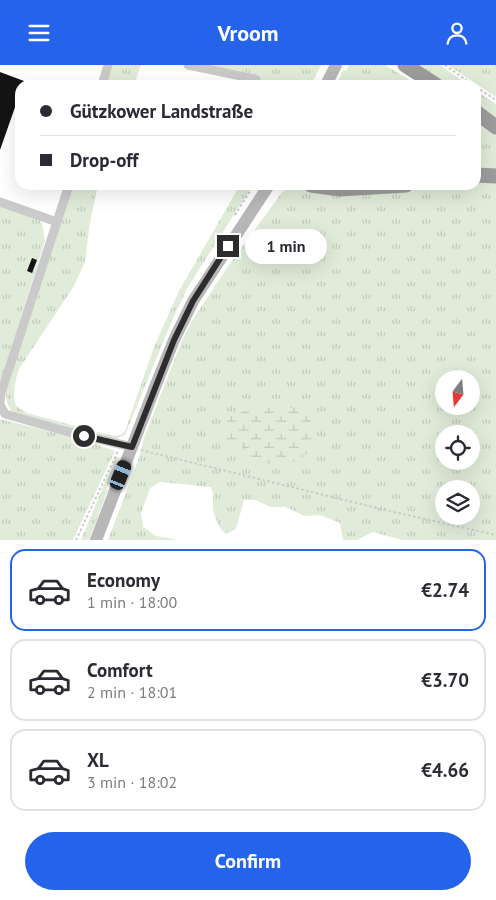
<!DOCTYPE html>
<html lang="en">
<head>
<meta charset="utf-8">
<style>
  :root { --surface:#fff; --page:#f7f7f7; --text:#2b2b33; --muted:#7c7c81; --line:#e1e1e2; --accent:#2563eb }
  body { margin:0; font-family:"PT Sans",sans-serif; background:var(--page); color:var(--text); height:100vh; display:flex; flex-direction:column; font-size:19px; white-space:nowrap }
  * { box-sizing:border-box; margin:0 }
  p { font-size:16px; color:var(--muted) }
  .icon { flex:none; width:28px; height:28px; fill:none; stroke:currentColor; stroke-width:2; stroke-linecap:round; stroke-linejoin:round }
  .map { position:relative; height:475px; overflow:hidden }
  .details { display:flex; flex-direction:column; background:var(--surface); flex:1 }
  .details>* { flex:none }
  .hud { position:absolute; left:15px; top:15px; width:466px; height:110px; border-radius:15px; box-shadow:0 5px 20px #0002; display:grid; align-content:center; height:110px; padding:0 25px; background:var(--surface) }
  .needle { width:32px; rotate:196deg }
  .controls { position:absolute; left:435px; top:305px; display:grid; gap:10px }
  .controls a { display:grid; place-items:center; width:45px; height:45px; border-radius:50%; background:var(--surface); box-shadow:0 5px 20px #0002; font-size:25px }
  .end { position:absolute; width:22px; height:22px; margin:-11px; border:6px solid #2d2d2d; background:#fff; box-shadow:0 0 0 2px #fff }
  .from { border-radius:50% }
  .bubble { position:absolute; height:35px; border-radius:18px; background:var(--surface); box-shadow:0 5px 20px #0002; font-size:16px; font-weight:700; line-height:35px; text-align:center }
  .car { position:absolute; width:15px; height:30px; margin:-15px -8px; border-radius:6px; box-shadow:0 0 4px 1px #0007; background:linear-gradient(#222 24%,#8ab4d8 0 40%,#222 0 76%,#8ab4d8 0 86%,#222 0) }
  .hud b { display:flex; align-items:center; gap:18px; height:48px; font-size:19px }
  .hud b+b { border-top:1px solid var(--line) }
  .hud i { width:12px; height:12px; background:var(--text) }
  ul { padding:9px 0 0; list-style:none }
  li { display:flex; align-items:center; gap:15px; height:82px; margin:0 10px 8px; padding:0 15px; border:2px solid var(--line); border-radius:15px }
  li div { flex:1 }
  li b { display:block; font-size:19px }
  li em { font-style:normal; font-weight:700 }
  li.current { border-color:var(--accent) }
  li>.icon { width:45px; height:45px; stroke-width:1.5 }
  .button { display:flex; gap:10px; margin-top:auto; padding:10px 25px }
  .button a { flex:1; height:58px; border-radius:30px; background:var(--accent); color:#fff; font-size:20px; font-weight:700; line-height:58px; text-align:center }
  header { display:flex; justify-content:space-between; align-items:center; height:65px; padding:0 25px; background:var(--accent); color:#fff; font-size:22px; font-weight:700 }
  .map>svg:first-child { display:block }
</style>
</head>
<body>
<header><svg class="icon" aria-label="menu" viewBox="0 0 24 24"><path d="M4 6h16M4 12h16M4 18h16"/></svg>Vroom<svg class="icon" aria-label="person" viewBox="0 0 24 24"><circle cx="12" cy="8" r="4"/><path d="M4 21q1-7 8-7t8 7"/></svg></header>
<div class="map">
<svg width="496" height="475" viewBox="0 0 496 475">
  <defs>
    <pattern id="grass-tufts" width="24" height="20" patternUnits="userSpaceOnUse" patternTransform="scale(1.25)"><rect width="24" height="20" fill="#e0ebd9"/><path d="M3 7l-1-3M5 7V3M7 7l1-3M15 17l-1-3M17 17v-4M19 17l1-3" fill="none" stroke="#c0cabb"/></pattern>
    <pattern id="wetland-marsh" width="20" height="14" patternUnits="userSpaceOnUse" patternTransform="scale(1.25)"><rect width="20" height="14" fill="#e0ebd9"/><path d="M1 5h8M5 5V1M11 12h8M15 12V8" fill="none" stroke="#c0cabb"/></pattern>
  </defs>
  <rect width="100%" height="100%" fill="#fff"/>
  <path fill="url(#grass-tufts)" fill-rule="evenodd" d="M 111,0 L 141,0 L 134,20 L 104,20 Z
    M 210,0 L 321,0 L 311,20 L 257,20 L 260,10 Z
    M 349,0 L 385,0 L 418,20 L 336,20 L 343,5 L 346,6 Z
    M 415,0 L 440,0 L 468,20 L 446,20 Z
    M 448,0 L 496,0 L 496,32 Z
    M 476,26 L 496,39 L 496,55 L 476,41 Z
    M 476,54 L 496,69 L 496,106 L 476,105 Z
    M 476,114 L 496,114 L 496,475 L 402,475 L 373,467 L 357,475 L 343,475 L 340,458 L 320,450 L 304,451 L 286,442 L 270,442 L 256,435 L 244,435 L 236,464 L 226,469 C 219,464 214,452 213,443 C 212,434 215,432 211,422 L 160,417 L 150,423 L 141,448 L 143,462 L 156,471 L 178,475 L 108,475 L 139,393 L 144,373 L 182,275 L 193,254 L 229,200 L 283,126 L 290,123 L 299,122 L 405,124 L 425,120 L 476,120 ZM 444,314 L 471,314 L 471,341 L 444,341 ZM 444,369 L 471,369 L 471,396 L 444,396 ZM 444,424 L 471,424 L 471,451 L 444,451 Z
    M 73,120 L 98,120 L 90,157 L 85,197 L 74,221 L 19,304 C 15,317 12,328 16,341 L 27,348 L 113,371 L 120,370 L 125,366 L 154,282 L 179,226 L 240,120 L 253,120 L 188,222 L 173,253 L 125,370 L 116,374 L 109,374 L 14,349 C 7,341 6,336 6,326 Z
    M 0,141 L 39,154 L 42,158 L 45,176 L 0,318 Z
    M 0,354 L 88,376 L 115,386 L 73,475 L 0,475 Z
    M 116,391 L 118,393 L 106,424 L 108,425 L 89,475 L 81,475 Z"/>
  <path fill="url(#wetland-marsh)" d="M 265,340 L 303,344 L 315,366 L 312,385 L 295,397 L 275,394 L 268,399 L 249,397 L 252,387 L 238,380 L 227,383 L 218,377 L 230,351 Z"/>
  <path fill="#141414" d="M 0,7 L 24,16 L 23,20 L 20,20 L 20,28 L 0,85 Z
    M 32,193 L 37,195 L 32,208 L 27,206 Z"/>
  <g fill="none" stroke-linecap="round" stroke-linejoin="round">
    <path stroke="#cacaca" stroke-width="2" stroke-dasharray="2.5 2.5" stroke-linecap="butt" d="M 445,0 L 473,20
      M 476,22 L 496,35
      M 235,150 L 254,120
      M 141,385 L 385,445 L 496,470
      M 76,475 L 118,386"/>
    <path stroke="#cacaca" stroke-width="9" d="M 188,0 L 256,14
      M 102,20 L 108,0
      M 0,137 L 57,157
      M 0,338 L 1,328 L 69,120
      M 0,340 L 5,349 L 65,366 L 132,382"/>
    <path stroke="#b7b7b7" stroke-width="12" d="M 326,20 L 336,0
      M 96,475 L 157,317 L 174,275 L 193,236 L 269,120"/>
    <path stroke="#9c9c9c" stroke-width="15" d="M 405,0 L 436,20
      M 476,47 L 496,62
      M 476,110 L 496,111
      M 311,120 L 340,124 L 406,120"/>
  </g>
  <g fill="none" stroke-linecap="round" stroke-linejoin="round">
    <path stroke="#2d2d2d" stroke-width="6" d="M 84,371 L 132,382 L 174,275 L 193,236 L 228,181"/>
  </g>
</svg>
<div class="controls">
<a><svg class="needle" viewBox="-14 -14 28 28"><path d="M0-13l5 13h-10z" fill="#e53935"/><path d="M0 13l5-13h-10z" fill="#7c7c81"/></svg></a>
<a><svg class="icon" aria-label="locate" viewBox="0 0 24 24"><circle cx="12" cy="12" r="6"/><path d="M12 2v4M12 18v4M2 12h4M18 12h4"/></svg></a>
<a><svg class="icon" aria-label="layers" viewBox="0 0 24 24"><path d="M12 4l9 5-9 5-9-5zM3 14l9 5 9-5"/></svg></a>
</div>
<i class="end from" style="left:84px;top:371px"></i>
<i class="end" style="left:228px;top:181px"></i>
<div class="bubble" style="left:245px;top:164px;width:82px">1 min</div>
<i class="car" style="left:121px;top:410px;rotate:22deg"></i>
<div class="hud">
<b><i class="from"></i>Gützkower Landstraße</b>
<b><i></i>Drop-off</b>
</div>
</div>
<section class="details">
<ul>
<li class="current"><svg class="icon" aria-label="car" viewBox="0 0 24 24"><path d="M5 17H2v-5l4-1 3-4h7l3 4 3 1v5h-3M9 17h6M6 11h13"/><circle cx="7" cy="17" r="2"/><circle cx="17" cy="17" r="2"/></svg><div><b>Economy</b><p>1 min · 18:00</p></div><em>€2.74</em></li>
<li><svg class="icon" aria-label="car" viewBox="0 0 24 24"><path d="M5 17H2v-5l4-1 3-4h7l3 4 3 1v5h-3M9 17h6M6 11h13"/><circle cx="7" cy="17" r="2"/><circle cx="17" cy="17" r="2"/></svg><div><b>Comfort</b><p>2 min · 18:01</p></div><em>€3.70</em></li>
<li><svg class="icon" aria-label="car" viewBox="0 0 24 24"><path d="M5 17H2v-5l4-1 3-4h7l3 4 3 1v5h-3M9 17h6M6 11h13"/><circle cx="7" cy="17" r="2"/><circle cx="17" cy="17" r="2"/></svg><div><b>XL</b><p>3 min · 18:02</p></div><em>€4.66</em></li>
</ul>
<div class="button"><a>Confirm</a></div>
</section>
</body>
</html>
